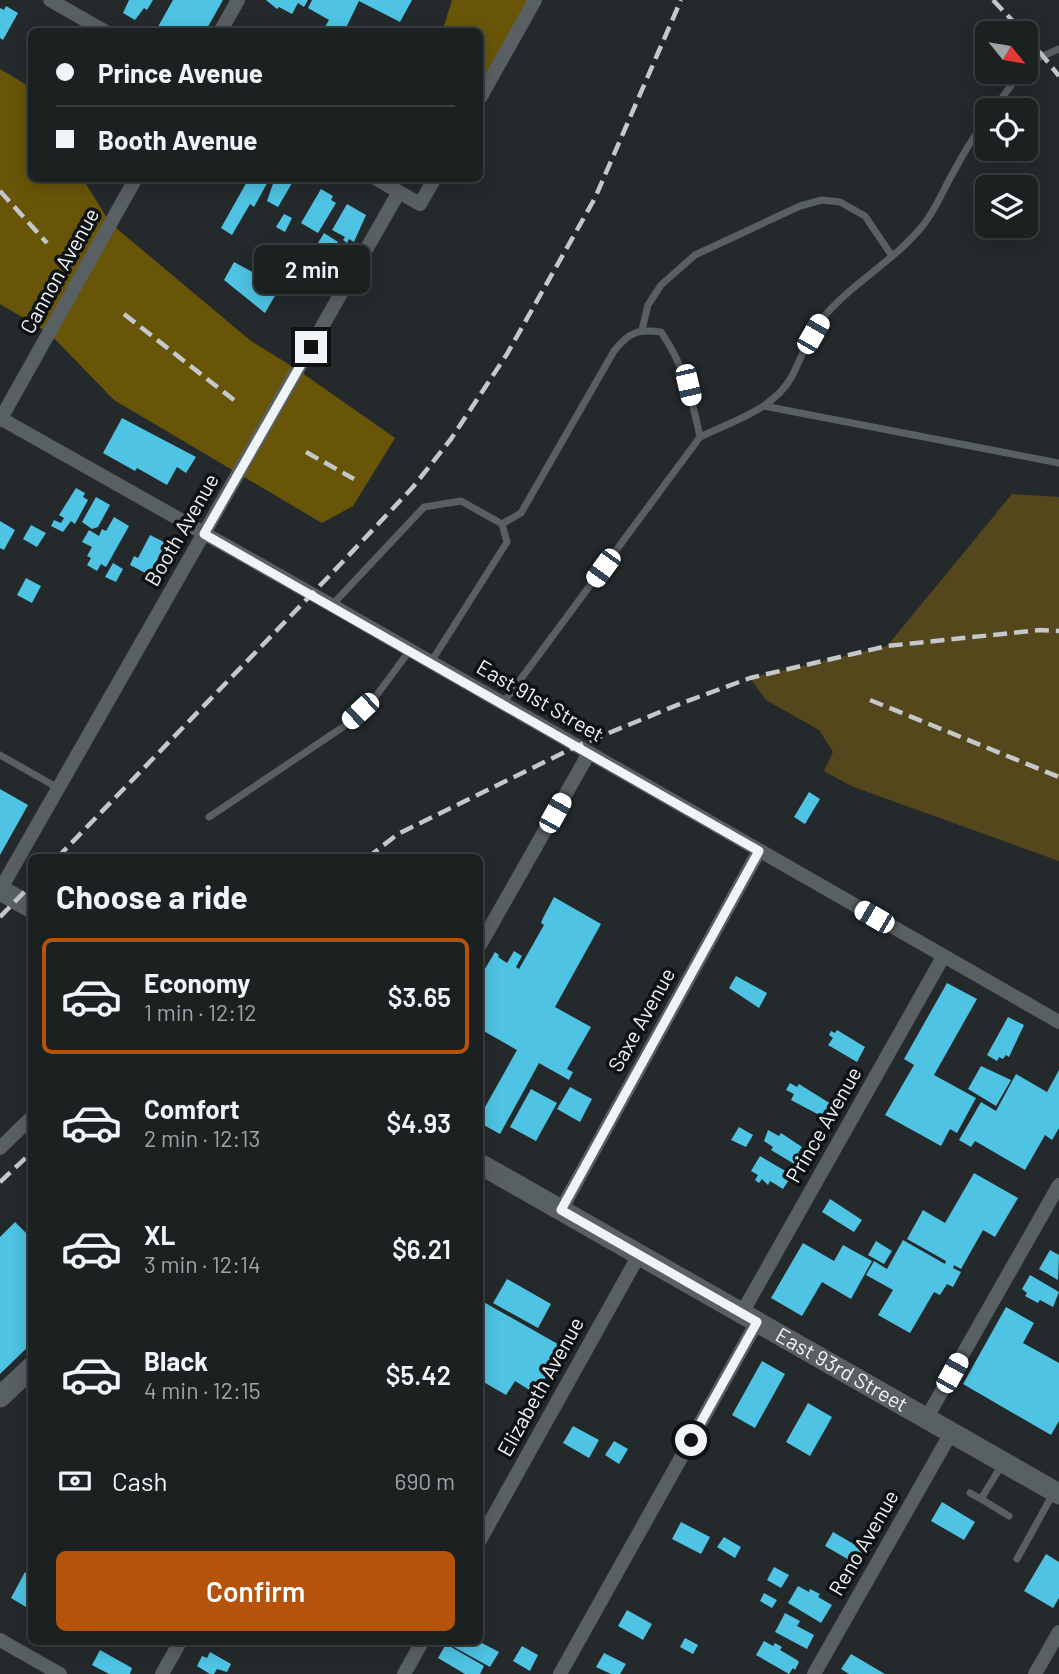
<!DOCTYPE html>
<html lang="en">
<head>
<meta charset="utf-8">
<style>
  :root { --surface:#1b2021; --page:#282d2e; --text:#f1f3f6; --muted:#a0a3a5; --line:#393e3f; --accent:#b45309 }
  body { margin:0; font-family:Barlow,sans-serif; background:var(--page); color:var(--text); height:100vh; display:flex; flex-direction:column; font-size:26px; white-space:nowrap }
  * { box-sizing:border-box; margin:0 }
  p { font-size:23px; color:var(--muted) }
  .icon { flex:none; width:38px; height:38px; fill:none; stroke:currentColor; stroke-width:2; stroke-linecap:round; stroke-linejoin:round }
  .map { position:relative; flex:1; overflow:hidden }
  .sheet { position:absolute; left:28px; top:854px; width:455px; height:791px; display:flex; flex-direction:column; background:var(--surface); border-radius:10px; box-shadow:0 4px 18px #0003,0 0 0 2px var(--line) }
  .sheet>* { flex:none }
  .banner { position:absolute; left:28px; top:28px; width:455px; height:154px; border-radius:10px; box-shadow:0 4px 18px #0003,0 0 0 2px var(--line); display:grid; align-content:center; height:154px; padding:0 28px; background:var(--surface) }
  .needle { width:46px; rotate:120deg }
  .fabs { position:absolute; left:975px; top:21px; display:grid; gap:14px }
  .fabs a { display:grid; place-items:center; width:63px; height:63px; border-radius:10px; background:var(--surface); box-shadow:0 4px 18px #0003,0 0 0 2px var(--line); font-size:35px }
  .end { position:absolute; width:32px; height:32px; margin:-16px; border:9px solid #f0f4f6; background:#111; box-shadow:0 0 0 4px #111 }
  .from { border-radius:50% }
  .bubble { position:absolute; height:49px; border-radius:10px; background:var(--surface); box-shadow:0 4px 18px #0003,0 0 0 2px var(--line); font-size:23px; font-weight:600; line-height:49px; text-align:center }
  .car { position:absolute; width:21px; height:42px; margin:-21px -10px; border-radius:9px; box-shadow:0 0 5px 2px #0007; background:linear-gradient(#fff 24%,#345 0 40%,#fff 0 76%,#345 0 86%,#fff 0) }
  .banner b { display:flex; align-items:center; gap:24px; height:66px; font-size:26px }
  .banner b+b { border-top:2px solid var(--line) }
  .banner i { width:18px; height:18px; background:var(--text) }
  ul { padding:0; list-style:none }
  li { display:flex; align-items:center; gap:21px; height:116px; margin:0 14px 10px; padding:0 14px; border:4px solid transparent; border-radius:10px }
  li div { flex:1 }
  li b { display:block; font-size:26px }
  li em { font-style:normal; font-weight:600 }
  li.on { border-color:var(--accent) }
  li>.icon { width:63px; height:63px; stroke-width:1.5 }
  h2 { padding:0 28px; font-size:32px; line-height:84px }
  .pay { display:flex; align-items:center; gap:18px; height:77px; padding:0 28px; font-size:26px }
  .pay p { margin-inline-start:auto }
  .button { display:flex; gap:14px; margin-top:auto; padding:14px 28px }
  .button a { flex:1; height:80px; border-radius:10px; background:var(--accent); color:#fff; font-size:28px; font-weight:600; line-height:80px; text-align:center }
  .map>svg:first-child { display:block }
</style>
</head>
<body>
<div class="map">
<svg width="1059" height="1674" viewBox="0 0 1059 1674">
  <rect width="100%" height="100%" fill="#242a2c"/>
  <path fill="#53471b" d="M 1012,494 L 1059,497 L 1059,861 L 851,786 L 824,771 L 833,752 L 819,730 L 766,700 L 750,678 L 887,646 Z"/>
  <path fill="#685508" d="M 452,0 L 535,0 L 480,98 L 480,32 L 442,32 Z
    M 0,69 L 25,84 L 31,94 L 32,178 L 83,179 L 110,223 L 251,341 L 298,370 L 395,438 L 353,506 L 322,523 L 114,400 L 49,333 L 0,304 Z"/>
  <path fill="#4ec3e3" d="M 129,0 L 153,0 L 147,10 L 144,8 L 135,20 L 123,13 Z
    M 173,0 L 223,0 L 205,32 L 155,32 Z
    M 266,0 L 308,0 L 304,7 L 298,3 L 292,14 L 279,7 L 277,9 Z
    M 312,0 L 412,0 L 400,22 L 359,1 L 344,32 L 322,32 L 329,20 L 308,8 Z
    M 6,6 L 18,13 L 3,40 L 0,38 L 0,8 L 4,10 Z
    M 249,178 L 270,178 L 254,207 L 250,204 L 232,235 L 221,228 Z
    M 275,178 L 295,178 L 278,207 L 267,201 Z
    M 321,189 L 333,196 L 331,200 L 336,203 L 318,233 L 301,223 Z
    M 347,204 L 366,215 L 354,242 L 349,239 L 347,243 L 343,240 L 345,237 L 332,230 Z
    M 284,214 L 292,218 L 285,232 L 276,227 Z
    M 324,233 L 338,242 L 330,257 L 315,248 Z
    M 306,250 L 334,266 L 325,280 L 300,267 L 301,265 L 298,263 Z
    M 234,262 L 280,287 L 265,313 L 224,280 Z
    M 122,418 L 196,457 L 186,473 L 177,467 L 167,485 L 137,468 L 135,471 L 103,453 Z
    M 76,488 L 85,493 L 83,497 L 88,500 L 75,524 L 71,521 L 63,532 L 51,526 L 54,520 L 61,523 L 64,518 L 59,515 Z
    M 96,497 L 110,505 L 98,527 L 92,529 L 82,522 Z
    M 114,517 L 129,526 L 106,567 L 101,564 L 97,571 L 87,565 L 91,558 L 87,556 L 92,547 L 82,542 L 89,530 L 99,536 L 102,529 L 106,531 Z
    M 0,521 L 15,530 L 4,550 L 0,548 Z
    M 31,525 L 46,533 L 37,547 L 23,539 Z
    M 150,535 L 166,543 L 149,575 L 130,565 L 134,556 L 138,558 Z
    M 113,563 L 123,569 L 116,582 L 105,577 Z
    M 26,578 L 41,586 L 32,603 L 17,595 Z
    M 0,789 L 28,805 L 0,855 Z
    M 809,792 L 820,799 L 805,824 L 794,817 Z
    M 554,897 L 601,924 L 555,1007 L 591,1027 L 567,1069 L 573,1072 L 569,1080 L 539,1063 L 500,1134 L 480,1123 L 480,1116 L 517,1050 L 480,1029 L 480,977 L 495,952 L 499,955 L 498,957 L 507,963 L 514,951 L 522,956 L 516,967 L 519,969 L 544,925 L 541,923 L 543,918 Z
    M 736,976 L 767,993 L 759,1008 L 729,988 Z
    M 947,983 L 977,999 L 934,1075 L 976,1098 L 957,1133 L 950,1129 L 941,1146 L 885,1115 L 914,1065 L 904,1059 Z
    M 1008,1017 L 1024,1025 L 1009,1057 L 1006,1055 L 1003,1059 L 999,1057 L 997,1061 L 987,1055 Z
    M 837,1030 L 865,1047 L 857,1062 L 828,1045 L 833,1038 L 829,1035 L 831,1031 L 835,1033 Z
    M 981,1066 L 1011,1080 L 996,1106 L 968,1089 Z
    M 1059,1070 L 1059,1128 L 1052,1140 L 1045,1135 L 1025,1170 L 975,1141 L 971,1147 L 959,1140 L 981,1102 L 996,1111 L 1016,1074 L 1047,1092 Z
    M 790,1083 L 797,1087 L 799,1084 L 831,1104 L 823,1117 L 791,1100 L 794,1094 L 786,1090 Z
    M 570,1087 L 592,1099 L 580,1122 L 557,1109 Z
    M 531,1089 L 557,1103 L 536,1141 L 510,1127 Z
    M 739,1127 L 753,1135 L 746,1147 L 731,1140 Z
    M 768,1130 L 779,1136 L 781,1133 L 802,1147 L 798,1153 L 802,1155 L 796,1165 L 771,1150 L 773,1147 L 764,1141 Z
    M 760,1156 L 792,1175 L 783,1189 L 770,1181 L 768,1185 L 762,1179 L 759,1183 L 755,1180 L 758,1175 L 751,1171 Z
    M 974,1173 L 1018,1198 L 995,1237 L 983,1230 L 961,1269 L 954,1265 L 953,1268 L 961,1272 L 953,1287 L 947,1284 L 940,1295 L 934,1292 L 910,1333 L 878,1315 L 893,1290 L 866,1275 L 874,1261 L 887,1269 L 903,1240 L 945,1264 L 946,1261 L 907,1239 L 923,1210 L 945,1223 Z
    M 830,1199 L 862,1220 L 854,1232 L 822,1212 Z
    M 15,1222 L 32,1239 L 32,1343 L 0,1374 L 0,1237 Z
    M 876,1241 L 892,1251 L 884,1264 L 868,1255 Z
    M 803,1243 L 834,1261 L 843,1245 L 872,1261 L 851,1299 L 822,1282 L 802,1316 L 771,1298 Z
    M 1050,1250 L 1059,1255 L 1058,1280 L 1039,1269 Z
    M 1030,1275 L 1059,1292 L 1053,1307 L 1040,1300 L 1038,1303 L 1025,1296 L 1027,1293 L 1022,1289 Z
    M 507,1279 L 551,1304 L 538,1328 L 493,1303 Z
    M 480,1300 L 563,1347 L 536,1394 L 515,1381 L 506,1395 L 480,1380 Z
    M 1006,1307 L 1034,1323 L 1023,1343 L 1059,1363 L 1059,1421 L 1051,1435 L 963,1384 Z
    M 762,1361 L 785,1374 L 755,1428 L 732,1415 Z
    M 808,1403 L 832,1417 L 810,1456 L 786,1442 Z
    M 573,1426 L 599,1440 L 589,1458 L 563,1443 Z
    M 614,1441 L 628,1449 L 619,1464 L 605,1455 Z
    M 942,1502 L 975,1522 L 964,1540 L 931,1521 Z
    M 681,1522 L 710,1537 L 701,1554 L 672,1539 Z
    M 833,1532 L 864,1550 L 856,1564 L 825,1546 Z
    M 724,1537 L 741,1547 L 735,1558 L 717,1547 Z
    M 1046,1554 L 1059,1562 L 1059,1598 L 1053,1608 L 1024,1591 Z
    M 32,1564 L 32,1599 L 26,1607 L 11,1598 L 25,1572 L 26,1573 Z
    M 774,1567 L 789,1575 L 781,1588 L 767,1580 Z
    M 798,1586 L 809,1592 L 810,1589 L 820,1594 L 818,1597 L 832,1605 L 821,1623 L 788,1603 Z
    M 764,1593 L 777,1600 L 772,1608 L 760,1601 Z
    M 627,1610 L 652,1624 L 643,1640 L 618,1626 Z
    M 785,1613 L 800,1621 L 797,1626 L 814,1635 L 807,1649 L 775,1632 Z
    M 685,1638 L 698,1645 L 693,1654 L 680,1647 Z
    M 764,1641 L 773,1646 L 775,1643 L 782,1647 L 780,1650 L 797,1660 L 799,1662 L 795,1670 L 793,1668 L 789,1674 L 756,1655 Z
    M 445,1642 L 480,1642 L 499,1652 L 490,1667 Z
    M 446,1644 L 484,1666 L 480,1674 L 465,1674 L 438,1658 Z
    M 522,1646 L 538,1655 L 530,1671 L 513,1661 Z
    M 100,1650 L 132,1668 L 130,1674 L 109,1674 L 92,1665 Z
    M 210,1652 L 231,1664 L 227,1672 L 217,1669 L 214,1674 L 210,1674 L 197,1666 L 202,1656 L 207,1658 Z
    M 604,1653 L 626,1664 L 620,1674 L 611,1674 L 596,1667 Z
    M 851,1654 L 885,1674 L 849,1674 L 841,1669 Z"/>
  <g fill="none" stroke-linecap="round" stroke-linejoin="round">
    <path stroke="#596063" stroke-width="7" d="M 1026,66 L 1029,62 L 1059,49
      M 993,110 L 1021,72
      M 642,330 L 648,305 L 661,285 L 695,255 L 800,206 L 822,200 L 840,202 L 865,216 L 892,256
      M 764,406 L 1059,463
      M 700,437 C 732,421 774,410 792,376 C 802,357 808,336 822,319 C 851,283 895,261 924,224 C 936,209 943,190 953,173 C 963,154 974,136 987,118
      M 502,524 L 521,513 L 614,351 C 629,332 638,329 661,332 C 685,367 691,396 700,437 L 503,703
      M 332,605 L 424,507 L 461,501 L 502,524 L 507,542 L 431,662
      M 0,755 L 58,788
      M 209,817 L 343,727 L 376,696 L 410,650
      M 1003,1463 L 981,1499 L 1009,1516
      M 970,1493 L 981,1499
      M 1017,1559 L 1054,1492"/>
    <path stroke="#596063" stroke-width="14" d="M 50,0 L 106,32
      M 220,32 L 238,0
      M 480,98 L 535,0
      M 375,178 L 420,204 L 435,178
      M 0,418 L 326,602 L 1059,1022
      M 0,420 L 136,178
      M 0,890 L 399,192
      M 480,945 L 589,753
      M 0,1148 L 32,1117
      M 561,1210 L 759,851
      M 742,1313 L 943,957
      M 926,1419 L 1059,1185
      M 480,1540 L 639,1255
      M 0,1640 L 60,1674
      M 162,1674 L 180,1642
      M 404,1674 L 422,1642
      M 560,1674 L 757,1322
      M 814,1674 L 951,1433
      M 1035,1674 L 1059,1632"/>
    <g stroke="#596063" stroke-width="21">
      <path d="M 0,890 L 32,908"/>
      <path id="s1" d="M 480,1164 L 1059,1494"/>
      <path d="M 0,1397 L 32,1367"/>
    </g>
    <path stroke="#c4c8ca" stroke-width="4.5" stroke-dasharray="14 7" stroke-linecap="butt" d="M 993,0 L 1024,33
      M 1026,35 L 1059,76
      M 0,191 L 47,243
      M 124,314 L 234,400
      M 306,452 L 354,479
      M 870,700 L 1059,777
      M 57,858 L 334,571 L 413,487 L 451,439 L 507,354 L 595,198 L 681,0
      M 367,858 L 398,834 L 577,746 L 682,703 L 750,678 L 887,646 L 1040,630 L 1059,631
      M 0,917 L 32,884
      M 0,1182 L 32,1152"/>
  </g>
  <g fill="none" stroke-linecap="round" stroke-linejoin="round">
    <path stroke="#f0f4f6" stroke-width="9" d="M 311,347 L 204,534 L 759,851 L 561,1210 L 757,1322 L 691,1440"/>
  </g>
  <g text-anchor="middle" stroke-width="7" stroke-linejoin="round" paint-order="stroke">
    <g font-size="21" fill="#f0f4f6" stroke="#0f1213">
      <text transform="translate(60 271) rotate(-61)" y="7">Cannon Avenue</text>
      <text transform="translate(182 530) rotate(-60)" y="7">Booth Avenue</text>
      <text transform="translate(540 701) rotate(30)" y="7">East 91st Street</text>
      <text transform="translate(642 1020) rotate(-61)" y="7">Saxe Avenue</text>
      <text transform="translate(824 1125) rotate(-60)" y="7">Prince Avenue</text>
      <text dy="7" stroke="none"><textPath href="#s1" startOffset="416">East 93rd Street</textPath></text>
      <text transform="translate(541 1387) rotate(-61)" y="7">Elizabeth Avenue</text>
      <text transform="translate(864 1543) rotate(-60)" y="7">Reno Avenue</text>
    </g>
  </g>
</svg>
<div class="fabs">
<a><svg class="needle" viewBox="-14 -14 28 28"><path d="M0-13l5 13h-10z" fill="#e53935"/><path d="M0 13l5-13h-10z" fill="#a0a3a5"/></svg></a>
<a><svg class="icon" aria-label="locate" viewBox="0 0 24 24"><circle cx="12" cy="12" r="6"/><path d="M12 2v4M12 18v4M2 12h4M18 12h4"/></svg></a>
<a><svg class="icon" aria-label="layers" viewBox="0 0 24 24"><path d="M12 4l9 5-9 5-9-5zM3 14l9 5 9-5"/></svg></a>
</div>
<i class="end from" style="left:691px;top:1440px"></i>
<i class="end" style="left:311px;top:347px"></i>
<div class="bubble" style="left:254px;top:245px;width:116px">2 min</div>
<i class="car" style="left:813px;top:334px;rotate:30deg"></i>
<i class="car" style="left:688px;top:385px;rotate:167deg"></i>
<i class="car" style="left:603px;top:568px;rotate:216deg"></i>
<i class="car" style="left:360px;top:711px;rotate:227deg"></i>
<i class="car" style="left:555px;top:813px;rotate:29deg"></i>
<i class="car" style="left:874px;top:917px;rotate:300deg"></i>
<i class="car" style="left:952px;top:1373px;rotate:29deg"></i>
<div class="banner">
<b><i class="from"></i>Prince Avenue</b>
<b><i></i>Booth Avenue</b>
</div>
<section class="sheet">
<h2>Choose a ride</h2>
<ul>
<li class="on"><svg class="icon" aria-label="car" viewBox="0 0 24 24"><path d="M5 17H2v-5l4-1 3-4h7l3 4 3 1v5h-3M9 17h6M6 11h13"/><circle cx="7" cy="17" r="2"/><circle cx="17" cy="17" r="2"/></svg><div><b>Economy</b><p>1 min · 12:12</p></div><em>$3.65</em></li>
<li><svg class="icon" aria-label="car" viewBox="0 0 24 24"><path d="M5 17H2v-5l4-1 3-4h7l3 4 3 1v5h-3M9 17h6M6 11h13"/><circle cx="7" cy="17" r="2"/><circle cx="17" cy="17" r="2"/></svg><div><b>Comfort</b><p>2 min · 12:13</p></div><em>$4.93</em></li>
<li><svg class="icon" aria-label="car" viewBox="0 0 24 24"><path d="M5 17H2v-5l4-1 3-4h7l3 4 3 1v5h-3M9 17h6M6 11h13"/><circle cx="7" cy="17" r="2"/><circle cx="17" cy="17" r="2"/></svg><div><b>XL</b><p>3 min · 12:14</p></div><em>$6.21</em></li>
<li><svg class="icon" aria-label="car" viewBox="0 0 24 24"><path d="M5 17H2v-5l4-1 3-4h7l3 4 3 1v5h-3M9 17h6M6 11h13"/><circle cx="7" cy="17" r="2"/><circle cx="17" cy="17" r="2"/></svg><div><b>Black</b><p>4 min · 12:15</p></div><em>$5.42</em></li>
</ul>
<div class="pay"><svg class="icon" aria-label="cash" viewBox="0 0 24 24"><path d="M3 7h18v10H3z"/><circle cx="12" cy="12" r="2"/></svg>Cash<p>690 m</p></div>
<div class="button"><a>Confirm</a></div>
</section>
</div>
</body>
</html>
